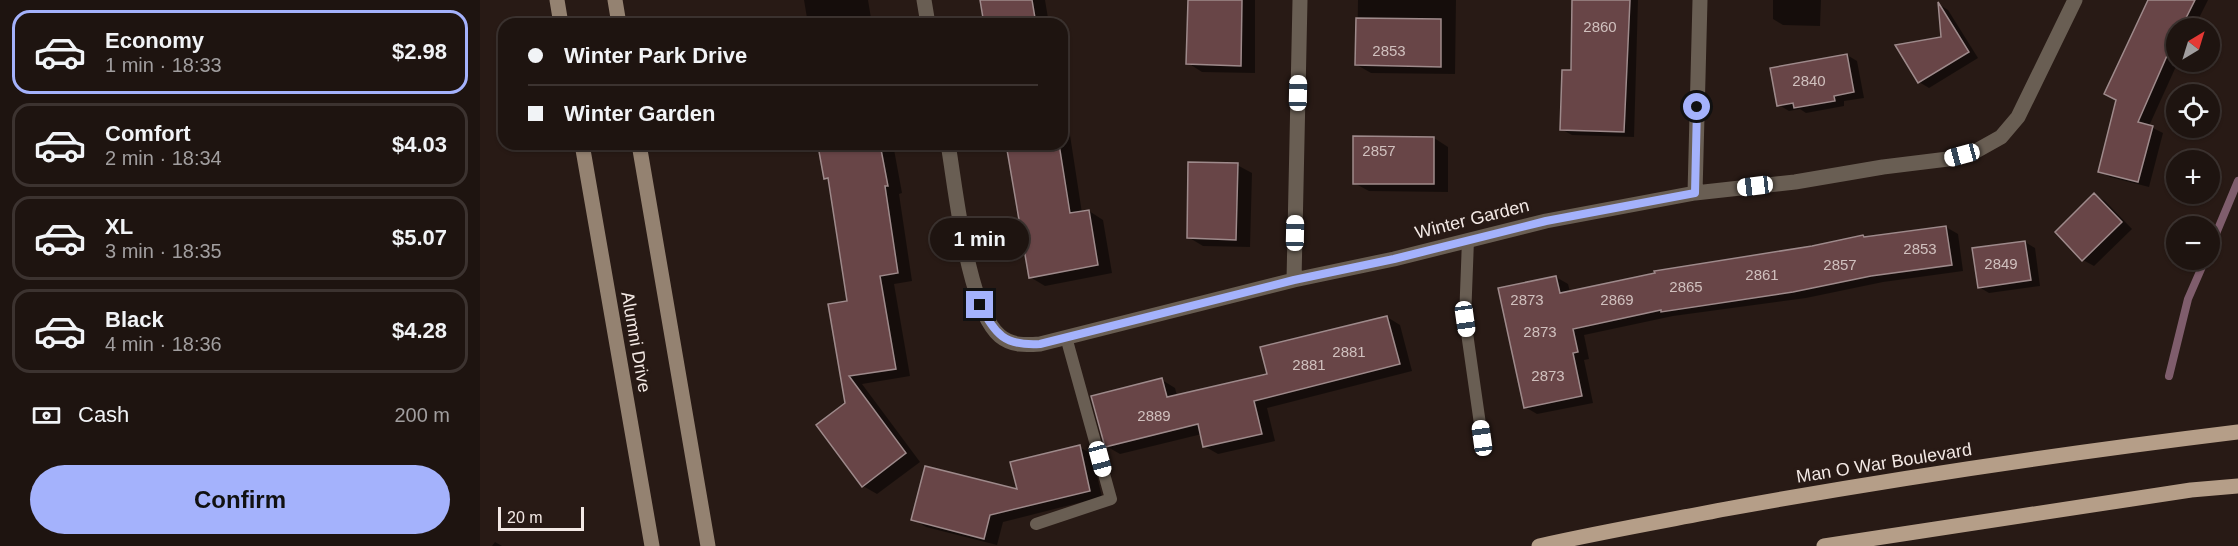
<!DOCTYPE html>
<html lang="en">
<head>
<meta charset="utf-8">
<style>
  :root { --surface:#1e1410; --page:#2b211e; --text:#f1f3f6; --muted:#a19e9f; --line:#3c3330; --accent:#a4b2fc }
  body { margin:0; font-family:Helvetica,sans-serif; background:var(--page); color:var(--text); height:100vh; display:flex; flex-direction:column; font-size:22px; white-space:nowrap }
  * { box-sizing:border-box; margin:0 }
  p { font-size:20px; color:var(--muted) }
  .icon { flex:none; width:33px; height:33px; fill:none; stroke:currentColor; stroke-width:2; stroke-linecap:round; stroke-linejoin:round }
  .map { position:relative; flex:1; overflow:hidden }
  .sheet { display:flex; flex-direction:column; background:var(--surface); width:480px }
  .sheet>* { flex:none }
  .hud { position:absolute; left:18px; top:18px; width:570px; height:132px; border-radius:18px; box-shadow:0 2px 4px #0004,0 0 0 2px var(--line); display:grid; align-content:center; height:132px; padding:0 30px; background:var(--surface) }
  .needle { width:39px; rotate:38deg }
  .controls { position:absolute; left:1686px; top:18px; display:grid; gap:12px }
  .controls a { display:grid; place-items:center; width:54px; height:54px; border-radius:50%; background:var(--surface); box-shadow:0 2px 4px #0004,0 0 0 2px var(--line); font-size:30px }
  .scale { position:absolute; left:18px; bottom:15px; width:86px; box-sizing:border-box; padding-left:6px; border:3px solid #f3e9e5; border-top:0; font-size:16px; line-height:21px; white-space:nowrap; color:#f3e9e5; -webkit-text-stroke:4px #281a15; paint-order:stroke }
  .end { position:absolute; width:27px; height:27px; margin:-14px; border:8px solid #a4b2fc; background:#111; box-shadow:0 0 0 3px #111 }
  .from { border-radius:50% }
  .bubble { position:absolute; height:42px; border-radius:21px; background:var(--surface); box-shadow:0 2px 4px #0004,0 0 0 2px var(--line); font-size:20px; font-weight:700; line-height:42px; text-align:center }
  .car { position:absolute; width:18px; height:36px; margin:-18px -9px; border-radius:8px; box-shadow:0 0 4px 2px #0007; background:linear-gradient(#fff 24%,#345 0 40%,#fff 0 76%,#345 0 86%,#fff 0) }
  .hud b { display:flex; align-items:center; gap:21px; height:57px; font-size:22px }
  .hud b+b { border-top:2px solid var(--line) }
  .hud i { width:15px; height:15px; background:var(--text) }
  ul { padding:10px 0 0; list-style:none }
  li { display:flex; align-items:center; gap:18px; height:84px; margin:0 12px 9px; padding:0 18px; border:3px solid var(--line); border-radius:18px }
  li div { flex:1 }
  li b { display:block; font-size:22px }
  li em { font-style:normal; font-weight:700 }
  li.current { border-color:var(--accent) }
  li>.icon { width:54px; height:54px; stroke-width:1.5 }
  .pay { display:flex; align-items:center; gap:15px; height:66px; padding:0 30px; font-size:22px }
  .pay p { margin-inline-start:auto }
  .cta { display:flex; gap:12px; margin-top:auto; padding:12px 30px }
  .cta a { flex:1; height:69px; border-radius:36px; background:var(--accent); color:#111; font-size:24px; font-weight:700; line-height:69px; text-align:center }
  main { display:flex; flex:1; min-height:0 }
  .map>svg:first-child { display:block }
</style>
</head>
<body>
<main>
<section class="sheet">
<ul>
<li class="current"><svg class="icon" aria-label="car" viewBox="0 0 24 24"><path d="M5 17H2v-5l4-1 3-4h7l3 4 3 1v5h-3M9 17h6M6 11h13"/><circle cx="7" cy="17" r="2"/><circle cx="17" cy="17" r="2"/></svg><div><b>Economy</b><p>1 min · 18:33</p></div><em>$2.98</em></li>
<li><svg class="icon" aria-label="car" viewBox="0 0 24 24"><path d="M5 17H2v-5l4-1 3-4h7l3 4 3 1v5h-3M9 17h6M6 11h13"/><circle cx="7" cy="17" r="2"/><circle cx="17" cy="17" r="2"/></svg><div><b>Comfort</b><p>2 min · 18:34</p></div><em>$4.03</em></li>
<li><svg class="icon" aria-label="car" viewBox="0 0 24 24"><path d="M5 17H2v-5l4-1 3-4h7l3 4 3 1v5h-3M9 17h6M6 11h13"/><circle cx="7" cy="17" r="2"/><circle cx="17" cy="17" r="2"/></svg><div><b>XL</b><p>3 min · 18:35</p></div><em>$5.07</em></li>
<li><svg class="icon" aria-label="car" viewBox="0 0 24 24"><path d="M5 17H2v-5l4-1 3-4h7l3 4 3 1v5h-3M9 17h6M6 11h13"/><circle cx="7" cy="17" r="2"/><circle cx="17" cy="17" r="2"/></svg><div><b>Black</b><p>4 min · 18:36</p></div><em>$4.28</em></li>
</ul>
<div class="pay"><svg class="icon" aria-label="cash" viewBox="0 0 24 24"><path d="M3 7h18v10H3z"/><circle cx="12" cy="12" r="2"/></svg>Cash<p>200 m</p></div>
<div class="cta"><a>Confirm</a></div>
</section>
<div class="map">
<svg width="1758" height="546" viewBox="0 0 1758 546">
  <rect width="100%" height="100%" fill="#281a15"/>
  <path fill="#0007" d="M 324,0 L 388,0 L 392,24 L 328,24 Z
    M 504,0 L 565,0 L 569,24 L 506,24 Z
    M 709,0 L 775,0 L 775,73 L 722,72 L 708,63 Z
    M 878,0 L 976,0 L 975,74 L 891,73 L 877,65 Z
    M 1094,0 L 1158,0 L 1154,137 L 1092,135 L 1081,129 L 1092,71 Z
    M 1293,0 L 1341,0 L 1340,26 L 1303,25 L 1293,19 Z
    M 1670,0 L 1728,0 L 1717,22 L 1725,26 L 1735,32 L 1730,44 L 1730,28 L 1696,28 L 1698,62 L 1669,126 L 1683,133 L 1669,187 L 1630,177 L 1619,171 Z
    M 1460,5 L 1468,10 L 1498,58 L 1449,88 L 1439,82 L 1462,38 Z
    M 1367,55 L 1377,61 L 1384,98 L 1364,101 L 1364,106 L 1326,113 L 1320,109 L 1309,111 L 1299,105 Z
    M 582,102 L 583,107 L 586,109 L 602,213 L 609,211 L 623,220 L 632,273 L 565,286 L 550,277 L 528,144 L 582,144 Z
    M 954,138 L 968,147 L 968,192 L 889,191 L 874,183 Z
    M 349,144 L 413,144 L 422,193 L 419,194 L 432,281 L 414,284 L 430,376 L 382,384 L 440,462 L 397,494 L 383,486 L 367,404 L 369,302 L 350,181 L 345,178 Z
    M 757,165 L 772,173 L 770,247 L 723,246 L 708,237 Z
    M 1615,195 L 1625,201 L 1652,229 L 1614,266 L 1603,260 L 1577,232 Z
    M 1466,227 L 1478,234 L 1483,271 L 1403,282 L 1326,298 L 1193,316 L 1104,335 L 1109,359 L 1104,360 L 1113,403 L 1057,414 L 1045,407 L 1076,277 L 1088,284 L 1090,292 L 1386,239 Z
    M 1545,242 L 1555,248 L 1560,286 L 1509,293 L 1499,287 Z
    M 907,317 L 920,325 L 932,371 L 787,408 L 795,441 L 738,454 L 724,446 L 722,434 L 640,454 L 626,446 L 682,380 L 695,388 L 697,396 L 789,375 Z
    M 599,447 L 612,454 L 622,497 L 523,522 L 517,545 L 446,527 L 433,519 L 539,492 Z
    M 15,542 L 22,546 L 12,546 Z"/>
  <g fill="none" stroke-linecap="round" stroke-linejoin="round">
    <path stroke="#7f5d6c" stroke-width="8" d="M 1730,248 L 1758,181
      M 1689,376 L 1708,299 L 1725,260"/>
  </g>
  <path fill="#684547" stroke="#9e8a8b" stroke-width="1.5" d="M 500,0 L 552,0 L 556,24 L 504,24 Z
    M 708,0 L 762,0 L 761,66 L 706,64 Z
    M 1092,0 L 1150,0 L 1144,132 L 1080,130 L 1082,70 L 1091,70 Z
    M 1668,0 L 1715,0 L 1701,28 L 1696,28 L 1696,35 L 1658,122 L 1673,126 L 1658,182 L 1618,172 L 1636,100 L 1624,94 Z
    M 1458,2 L 1489,52 L 1438,83 L 1415,45 L 1461,37 Z
    M 876,18 L 961,19 L 961,67 L 875,65 Z
    M 1367,54 L 1374,92 L 1354,96 L 1355,101 L 1314,108 L 1313,103 L 1297,106 L 1290,68 Z
    M 873,136 L 954,137 L 954,184 L 873,184 Z
    M 350,144 L 400,144 L 408,186 L 405,186 L 418,273 L 400,276 L 416,369 L 369,376 L 426,453 L 382,487 L 336,425 L 365,403 L 348,304 L 367,301 L 348,178 L 344,179 L 338,146 Z
    M 526,144 L 579,144 L 590,213 L 609,210 L 618,265 L 549,278 Z
    M 708,162 L 758,163 L 756,240 L 707,238 Z
    M 1614,193 L 1642,222 L 1602,261 L 1575,232 Z
    M 1466,226 L 1472,265 L 1391,276 L 1313,292 L 1181,312 L 1181,310 L 1093,329 L 1098,352 L 1093,353 L 1102,396 L 1044,408 L 1018,288 L 1076,276 L 1080,293 L 1175,273 L 1174,271 L 1332,246 L 1383,235 L 1384,237 Z
    M 1545,241 L 1551,280 L 1498,288 L 1492,248 Z
    M 907,316 L 920,364 L 774,401 L 782,434 L 723,447 L 718,424 L 625,447 L 611,396 L 682,378 L 687,397 L 787,374 L 780,347 Z
    M 600,445 L 610,491 L 510,515 L 504,539 L 431,520 L 445,466 L 537,489 L 530,462 Z"/>
  <g fill="none" stroke-linecap="round" stroke-linejoin="round">
    <path stroke="#695e53" stroke-width="12" d="M 988,240 L 985,319 L 1002,438
      M 556,524 L 631,499 L 586,337"/>
    <path stroke="#695e53" stroke-width="15" d="M 444,0 L 448,24
      M 468,144 C 476,189 487,308 520,336 C 532,346 546,345 560,344 L 814,280 L 914,259 L 1066,221 L 1215,193 L 1315,182 L 1403,167 L 1468,159 L 1496,151 L 1521,137 L 1538,117 L 1595,0
      M 1215,193 L 1220,0
      M 814,280 L 820,0"/>
    <path stroke="#948271" stroke-width="15" d="M 77,0 L 81,24
      M 135,0 L 139,24
      M 102,144 L 172,546
      M 159,144 L 228,546"/>
    <path stroke="#b59e88" stroke-width="15" d="M 1059,546 C 1121,532 1184,521 1246,509 C 1416,478 1587,453 1758,432
      M 1344,546 L 1711,490 L 1758,486"/>
  </g>
  <g fill="none" stroke-linecap="round" stroke-linejoin="round">
    <path stroke="#a4b2fc" stroke-width="8" d="M 500,305 C 516,335 524,346 560,344 L 814,280 L 914,259 L 1066,221 L 1215,193 L 1217,107"/>
  </g>
  <g text-anchor="middle" stroke-width="6" stroke-linejoin="round" paint-order="stroke">
    <g font-size="15" fill="#d0c0be">
      <text x="1120" y="32">2860</text>
      <text x="909" y="56">2853</text>
      <text x="1329" y="86">2840</text>
      <text x="899" y="156">2857</text>
      <text x="1440" y="254">2853</text>
      <text x="1521" y="269">2849</text>
      <text x="1360" y="270">2857</text>
      <text x="1282" y="280">2861</text>
      <text x="1206" y="292">2865</text>
      <text x="1047" y="305">2873</text>
      <text x="1137" y="305">2869</text>
      <text x="1060" y="337">2873</text>
      <text x="869" y="357">2881</text>
      <text x="829" y="370">2881</text>
      <text x="1068" y="381">2873</text>
      <text x="674" y="421">2889</text>
    </g>
    <g font-size="18" fill="#f3e9e5" stroke="#281a15">
      <text transform="translate(992 219) rotate(-14)" y="6">Winter Garden</text>
      <text transform="translate(156 342) rotate(80)" y="6">Alumni Drive</text>
      <text transform="translate(1404 463) rotate(-9)" y="6">Man O War Boulevard</text>
    </g>
  </g>
</svg>
<div class="controls">
<a><svg class="needle" viewBox="-14 -14 28 28"><path d="M0-13l5 13h-10z" fill="#e53935"/><path d="M0 13l5-13h-10z" fill="#a19e9f"/></svg></a>
<a><svg class="icon" aria-label="locate" viewBox="0 0 24 24"><circle cx="12" cy="12" r="6"/><path d="M12 2v4M12 18v4M2 12h4M18 12h4"/></svg></a>
<a>+</a>
<a>−</a>
</div>
<div class="scale">20 m</div>
<i class="end from" style="left:1217px;top:107px"></i>
<i class="end" style="left:500px;top:305px"></i>
<div class="bubble" style="left:450px;top:218px;width:99px">1 min</div>
<i class="car" style="left:818px;top:93px;rotate:1deg"></i>
<i class="car" style="left:1482px;top:155px;rotate:255deg"></i>
<i class="car" style="left:1275px;top:186px;rotate:263deg"></i>
<i class="car" style="left:815px;top:233px;rotate:1deg"></i>
<i class="car" style="left:985px;top:319px;rotate:172deg"></i>
<i class="car" style="left:1002px;top:438px;rotate:352deg"></i>
<i class="car" style="left:620px;top:459px;rotate:165deg"></i>
<div class="hud">
<b><i class="from"></i>Winter Park Drive</b>
<b><i></i>Winter Garden</b>
</div>
</div>
</main>
</body>
</html>
